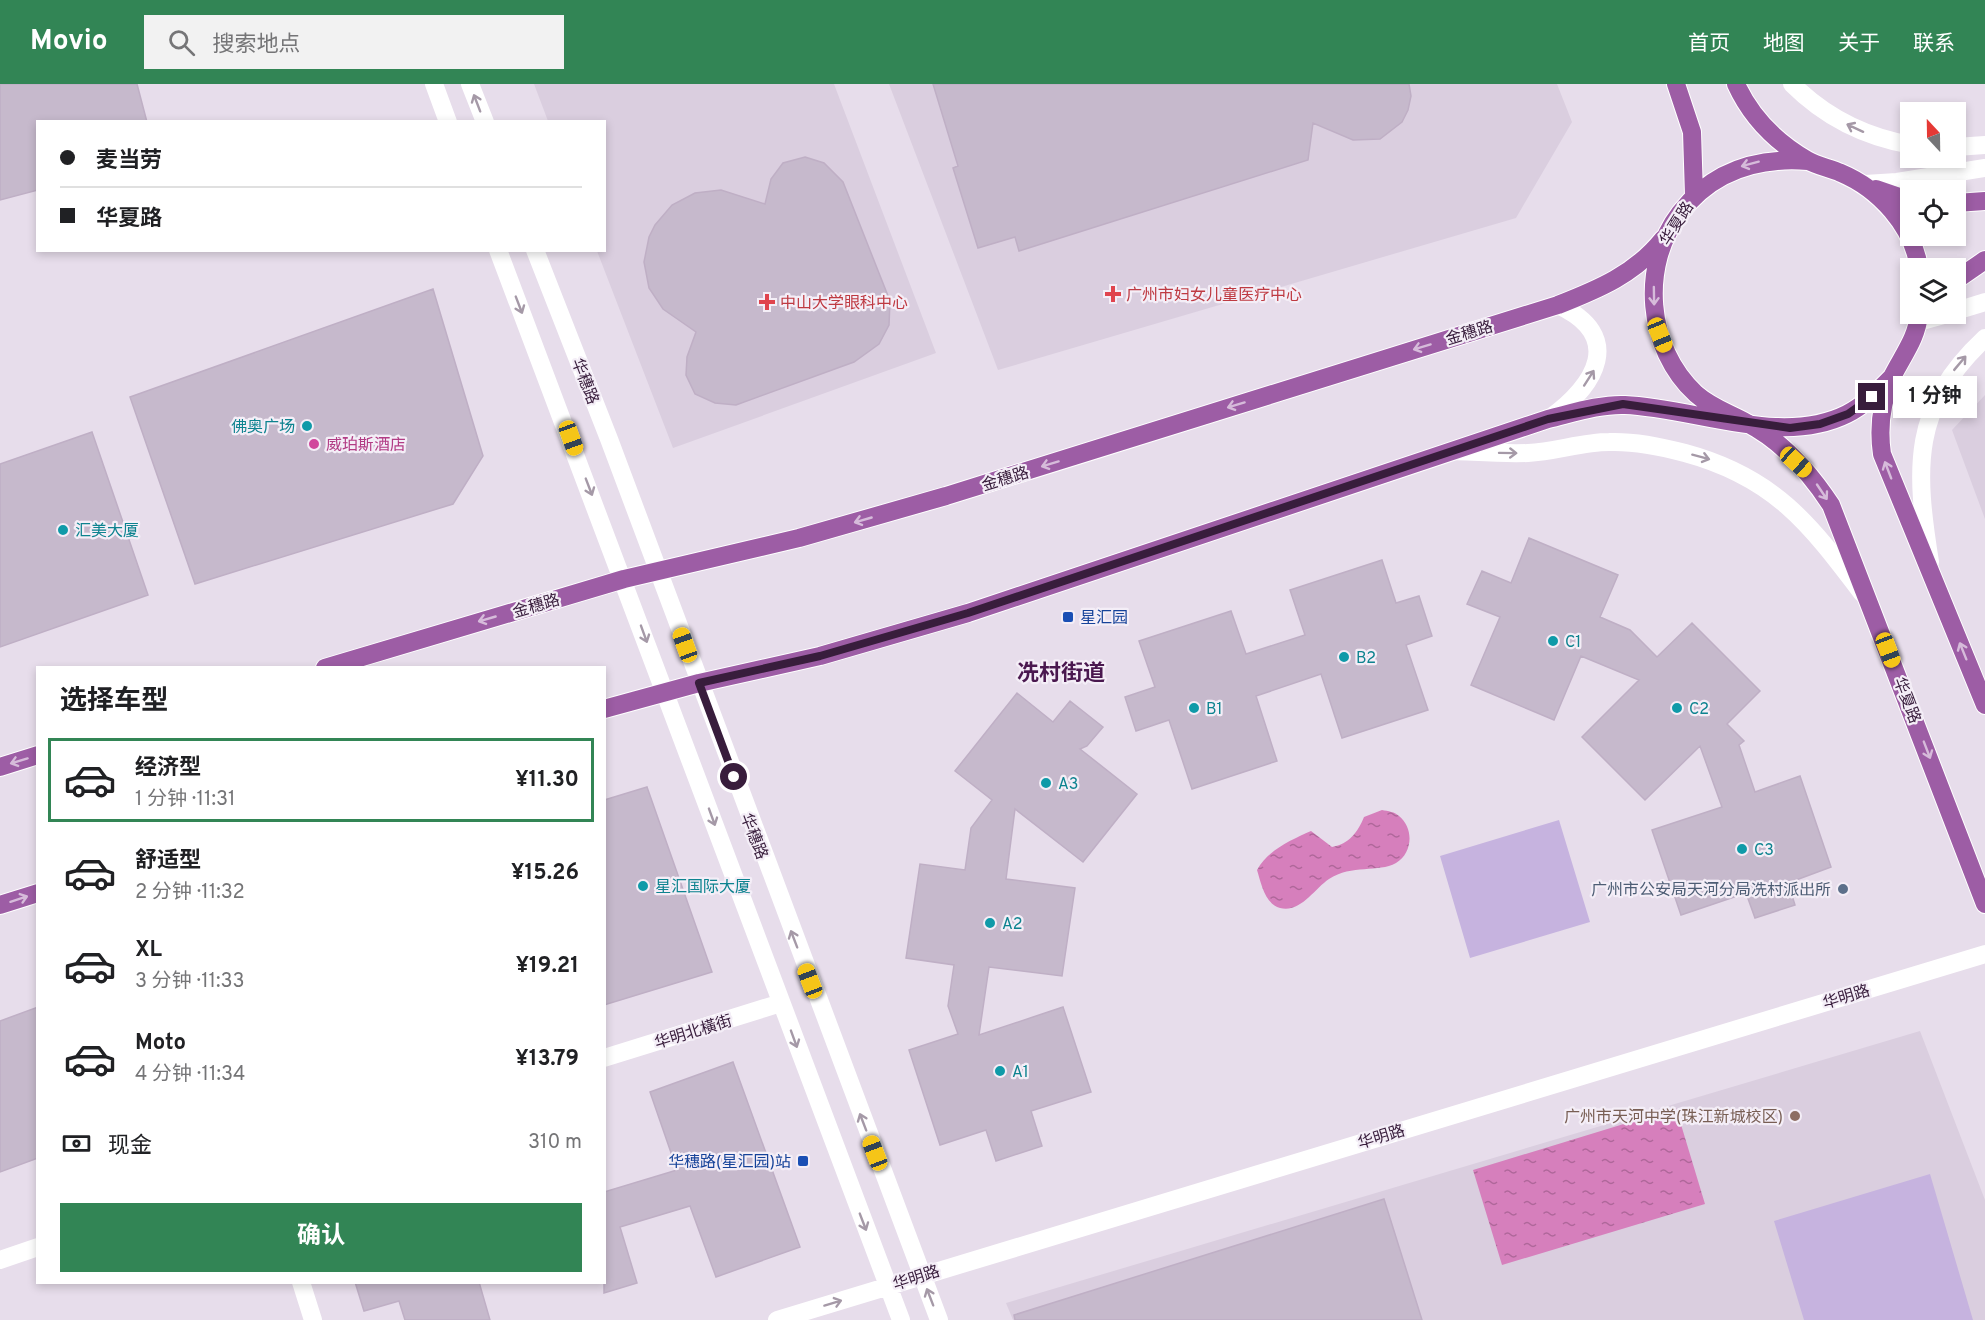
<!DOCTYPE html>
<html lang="zh">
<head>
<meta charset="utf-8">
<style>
  :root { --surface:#fff; --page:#f2f2f2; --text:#202124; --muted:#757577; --line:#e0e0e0; --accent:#328555 }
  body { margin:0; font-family:Overpass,"Noto Sans SC",sans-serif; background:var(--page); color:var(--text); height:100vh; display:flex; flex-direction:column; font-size:22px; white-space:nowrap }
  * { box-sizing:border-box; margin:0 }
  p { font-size:20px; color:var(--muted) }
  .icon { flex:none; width:33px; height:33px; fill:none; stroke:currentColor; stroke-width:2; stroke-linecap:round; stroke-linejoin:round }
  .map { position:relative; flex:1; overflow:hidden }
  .side { position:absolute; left:36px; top:582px; width:570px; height:618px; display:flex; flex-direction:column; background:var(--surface); border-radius:0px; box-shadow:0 3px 9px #0003 }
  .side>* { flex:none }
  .guide { position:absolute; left:36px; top:36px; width:570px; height:132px; border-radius:0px; box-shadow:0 3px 9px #0003; display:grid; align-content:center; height:132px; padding:0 24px; background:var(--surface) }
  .needle { width:39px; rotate:338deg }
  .controls { position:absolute; left:1900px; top:18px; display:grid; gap:12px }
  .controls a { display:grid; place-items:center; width:66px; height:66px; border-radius:0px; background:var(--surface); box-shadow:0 3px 9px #0003; font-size:30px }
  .end { position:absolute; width:27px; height:27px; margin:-14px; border:8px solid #381d3c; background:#fff; box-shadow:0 0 0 3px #fff }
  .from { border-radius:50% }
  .bubble { position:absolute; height:42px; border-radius:0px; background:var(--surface); box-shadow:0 3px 9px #0003; font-size:20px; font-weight:700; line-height:42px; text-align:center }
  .car { position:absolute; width:18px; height:36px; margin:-18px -9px; border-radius:8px; box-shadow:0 0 4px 2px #0007; background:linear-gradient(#f5c518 24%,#345 0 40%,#f5c518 0 76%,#345 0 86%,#f5c518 0) }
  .guide b { display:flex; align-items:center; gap:21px; height:57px; font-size:22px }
  .guide b+b { border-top:2px solid var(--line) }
  .guide i { width:15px; height:15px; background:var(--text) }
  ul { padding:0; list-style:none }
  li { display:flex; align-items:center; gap:18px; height:84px; margin:0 12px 9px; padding:0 12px; border:3px solid transparent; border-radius:0px }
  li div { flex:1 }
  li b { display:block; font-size:22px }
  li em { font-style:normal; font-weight:700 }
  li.on { border-color:var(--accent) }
  li>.icon { width:54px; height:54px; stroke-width:1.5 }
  h2 { padding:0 24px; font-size:27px; line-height:72px }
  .pay { display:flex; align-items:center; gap:15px; height:66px; padding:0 24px; font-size:22px }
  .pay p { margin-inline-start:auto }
  .action { display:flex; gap:12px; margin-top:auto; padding:12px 24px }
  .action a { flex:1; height:69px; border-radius:0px; background:var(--accent); color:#fff; font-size:24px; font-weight:700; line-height:69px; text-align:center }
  header { display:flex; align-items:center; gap:36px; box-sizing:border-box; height:84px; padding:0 30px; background:var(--accent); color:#fff }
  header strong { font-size:28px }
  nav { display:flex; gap:33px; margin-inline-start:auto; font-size:21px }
  .search { width:420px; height:54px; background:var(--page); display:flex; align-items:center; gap:15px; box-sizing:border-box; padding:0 21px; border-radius:0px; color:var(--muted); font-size:22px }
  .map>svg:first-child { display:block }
</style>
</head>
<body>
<header>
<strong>Movio</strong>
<div class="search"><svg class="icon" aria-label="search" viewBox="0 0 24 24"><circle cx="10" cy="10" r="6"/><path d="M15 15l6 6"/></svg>搜索地点</div>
<nav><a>首页</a><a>地图</a><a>关于</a><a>联系</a></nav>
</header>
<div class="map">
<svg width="1985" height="1236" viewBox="0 0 1985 1236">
  <defs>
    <pattern id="water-ripples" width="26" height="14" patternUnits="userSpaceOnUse" patternTransform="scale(1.5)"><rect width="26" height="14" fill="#d67fbc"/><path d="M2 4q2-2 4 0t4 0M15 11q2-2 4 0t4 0" fill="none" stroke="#af679a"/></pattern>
  </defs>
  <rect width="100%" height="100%" fill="#e7ddeb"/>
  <path fill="#dacedf" d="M 534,0 L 834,0 L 936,269 L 673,364 L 597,167 L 604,166 L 604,38 L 548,37 Z
    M 889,0 L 1557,0 L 1572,38 L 1516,134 L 998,286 Z
    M 1985,311 L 1985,435 L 1952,346 Z
    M 1920,947 L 1985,1116 L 1985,1236 L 1013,1236 L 1006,1219 Z"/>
  <path fill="#c6b3df" d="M 1559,736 L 1590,838 L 1470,874 L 1440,772 Z
    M 1930,1090 L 1973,1236 L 1804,1236 L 1774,1137 Z"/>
  <path fill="url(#water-ripples)" d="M 1382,726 C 1388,727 1395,728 1399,732 C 1414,744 1413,769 1396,779 C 1378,789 1352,780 1329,795 C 1314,805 1301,829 1280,824 C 1265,820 1261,799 1257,786 C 1268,766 1291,756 1311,747 L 1332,763 C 1349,760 1358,748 1364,733 Z
    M 1676,1024 L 1705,1120 L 1502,1181 L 1473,1086 Z"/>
  <path fill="#c6b9cc" stroke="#bfafc5" stroke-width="1.5" d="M 0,0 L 137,0 L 147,38 L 38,38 L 38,106 L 0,116 Z
    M 933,0 L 1409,0 L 1411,12 L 1408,26 L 1402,38 L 1380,55 L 1353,56 L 1313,39 L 1308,76 L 1019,167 L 1015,153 L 978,164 L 953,84 L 958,82 Z
    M 805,73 L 824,79 L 843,98 L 890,217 L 889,241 L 879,260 L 854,278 L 736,321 L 715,319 L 695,310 L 686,291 L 687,273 L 696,248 L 663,225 L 649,204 L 644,178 L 649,153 L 655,141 L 672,121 L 695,109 L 721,106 L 765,120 L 771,95 L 783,79 Z
    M 433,205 L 483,372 L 453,420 L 195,500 L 130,313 Z
    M 92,348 L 148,511 L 0,563 L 0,380 Z
    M 1529,454 L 1618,491 L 1600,533 L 1630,546 L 1657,573 L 1692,539 L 1760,607 L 1727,640 L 1744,657 L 1739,661 L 1755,708 L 1800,692 L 1831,783 L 1788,799 L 1795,821 L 1755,834 L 1746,809 L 1681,831 L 1652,746 L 1722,723 L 1700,662 L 1645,716 L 1582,653 L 1639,596 L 1581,572 L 1554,636 L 1471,601 L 1500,533 L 1467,520 L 1482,487 L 1511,499 Z
    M 1382,476 L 1396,519 L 1419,512 L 1432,552 L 1406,561 L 1428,626 L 1342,654 L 1321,590 L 1256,612 L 1277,677 L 1192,705 L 1169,636 L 1136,647 L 1125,613 L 1155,603 L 1139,557 L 1231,527 L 1246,570 L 1305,551 L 1290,506 Z
    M 1017,609 L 1053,638 L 1070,617 L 1103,643 L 1087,662 L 1080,665 L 1137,710 L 1083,778 L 1015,725 L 1006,795 L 1075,804 L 1062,892 L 989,883 L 979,951 L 1063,923 L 1091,1008 L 1031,1027 L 1042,1062 L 996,1077 L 986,1046 L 940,1061 L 909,966 L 958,950 L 948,922 L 954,881 L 906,874 L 920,780 L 965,786 L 971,744 L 992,716 L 955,687 Z
    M 647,703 L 712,888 L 604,921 L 604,716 Z
    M 38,923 L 38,1074 L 0,1088 L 0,937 Z
    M 733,978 L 800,1163 L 716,1193 L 690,1122 L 620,1143 L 637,1199 L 604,1209 L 604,1108 L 677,1086 L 650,1008 Z
    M 1384,1115 L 1422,1236 L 1015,1236 L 1014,1231 Z
    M 355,1198 L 479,1198 L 490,1236 L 405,1236 L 399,1217 L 364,1227 Z"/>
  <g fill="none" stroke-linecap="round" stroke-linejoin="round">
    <g stroke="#fff" stroke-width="20">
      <path id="major" d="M 1676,0 L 1692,48 L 1694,111
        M 1736,0 C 1751,33 1776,58 1807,76 C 1817,82 1830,84 1841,89 C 1879,105 1913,142 1919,184
        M 1808,77 C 1757,73 1712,87 1680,129 C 1640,181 1646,264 1696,310 C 1712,324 1729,329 1747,339 C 1782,357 1810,389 1831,421 L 1985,820
        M 1876,105 L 1911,117
        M 1956,119 L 1985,117
        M 1956,196 L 1985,176
        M 1919,230 C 1917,254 1903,271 1892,293 C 1881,319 1878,343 1882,370 L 1985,621
        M 325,584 L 624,495 L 799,454 L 946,412 L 1558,221 C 1599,205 1635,190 1663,155
        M 604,625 L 699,599 L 820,572 L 968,529 L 1548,335 C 1573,329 1600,320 1625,321 C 1696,324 1781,363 1847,330 C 1865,321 1879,306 1893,292
        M 0,683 L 38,671
        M 0,821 L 38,809"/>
    </g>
    <path stroke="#fff" stroke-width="18" d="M 434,0 L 448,38
      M 470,0 L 485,38
      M 1792,0 C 1825,33 1865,53 1911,61
      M 1956,63 L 1985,61
      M 1865,100 L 1897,98 L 1985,84
      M 498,166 L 901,1236
      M 535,166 L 609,355 L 939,1236
      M 1956,227 L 1985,218
      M 1918,238 L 1947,230
      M 1550,334 C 1596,301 1625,252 1558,221
      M 1455,367 C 1479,368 1504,370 1528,369 C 1555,368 1582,358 1609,358 C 1635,357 1659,362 1685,369 C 1774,393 1809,439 1862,509
      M 1930,478 C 1915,384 1911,323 1985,254
      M 604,974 L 781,919
      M 0,1176 L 38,1163
      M 301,1198 L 313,1236
      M 777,1236 L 1985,870"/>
    <use href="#major" stroke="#9d5da5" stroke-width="18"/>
  </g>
  <defs><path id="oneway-shaft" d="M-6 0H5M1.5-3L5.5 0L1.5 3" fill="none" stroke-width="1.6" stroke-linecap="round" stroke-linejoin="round" transform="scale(1.5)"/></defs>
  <g stroke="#a599a7">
    <use href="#oneway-shaft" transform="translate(477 19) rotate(-111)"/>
    <use href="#oneway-shaft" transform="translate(1855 44) rotate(-155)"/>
    <use href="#oneway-shaft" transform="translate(519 221) rotate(69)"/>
    <use href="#oneway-shaft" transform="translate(1960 279) rotate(-50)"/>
    <use href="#oneway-shaft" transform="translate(1589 294) rotate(-57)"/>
    <use href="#oneway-shaft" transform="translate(1508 369) rotate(1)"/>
    <use href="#oneway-shaft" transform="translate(1701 373) rotate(15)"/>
    <use href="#oneway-shaft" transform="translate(589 403) rotate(69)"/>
    <use href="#oneway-shaft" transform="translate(644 550) rotate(70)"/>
    <use href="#oneway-shaft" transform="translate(712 733) rotate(70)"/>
    <use href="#oneway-shaft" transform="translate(794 855) rotate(-111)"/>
    <use href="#oneway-shaft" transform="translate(794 955) rotate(70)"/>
    <use href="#oneway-shaft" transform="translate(863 1038) rotate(-111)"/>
    <use href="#oneway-shaft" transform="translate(863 1138) rotate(69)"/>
    <use href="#oneway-shaft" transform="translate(930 1213) rotate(-111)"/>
    <use href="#oneway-shaft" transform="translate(833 1219) rotate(-17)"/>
  </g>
  <g stroke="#d6bbda">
    <use href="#oneway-shaft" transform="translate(1750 80) rotate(165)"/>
    <use href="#oneway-shaft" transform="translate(1654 212) rotate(89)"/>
    <use href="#oneway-shaft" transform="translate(1422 263) rotate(163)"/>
    <use href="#oneway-shaft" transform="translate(1236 321) rotate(163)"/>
    <use href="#oneway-shaft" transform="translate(1050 380) rotate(163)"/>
    <use href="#oneway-shaft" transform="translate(1888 386) rotate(-111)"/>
    <use href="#oneway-shaft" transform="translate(1822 408) rotate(56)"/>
    <use href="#oneway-shaft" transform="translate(863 436) rotate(164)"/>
    <use href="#oneway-shaft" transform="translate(487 535) rotate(164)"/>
    <use href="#oneway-shaft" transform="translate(1963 567) rotate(-112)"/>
    <use href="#oneway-shaft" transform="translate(1927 666) rotate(69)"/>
    <use href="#oneway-shaft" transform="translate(19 677) rotate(163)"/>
    <use href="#oneway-shaft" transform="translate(19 815) rotate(-18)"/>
  </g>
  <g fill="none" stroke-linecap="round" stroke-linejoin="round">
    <path stroke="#381d3c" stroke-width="8" d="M 734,693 L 699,599 L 820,572 L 968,529 L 1548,335 L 1623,320 L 1790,344 L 1820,340 L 1848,330 L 1872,313"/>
  </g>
  <g fill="#e0444e" stroke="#f4eef7" stroke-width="2">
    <path d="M1110 201h6v6h6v6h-6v6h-6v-6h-6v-6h6z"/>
    <path d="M764 209h6v6h6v6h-6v6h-6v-6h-6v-6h6z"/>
  </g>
  <g fill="#0f9aa8" stroke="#f4eef7" stroke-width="2">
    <circle cx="307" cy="342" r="6"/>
    <circle cx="63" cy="446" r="6"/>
    <circle cx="1553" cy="557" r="6"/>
    <circle cx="1344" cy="573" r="6"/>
    <circle cx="1194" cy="624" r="6"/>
    <circle cx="1677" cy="624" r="6"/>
    <circle cx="1046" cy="699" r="6"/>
    <circle cx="1742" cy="765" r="6"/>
    <circle cx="643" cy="802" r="6"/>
    <circle cx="990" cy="839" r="6"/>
    <circle cx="1000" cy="987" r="6"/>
  </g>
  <circle fill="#d1479c" stroke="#f4eef7" stroke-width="2" cx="314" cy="360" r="6"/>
  <g fill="#1a4fb4" stroke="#f4eef7" stroke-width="2">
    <rect x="1062" y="527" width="12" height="12" rx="3"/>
    <rect x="797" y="1071" width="12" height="12" rx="3"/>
  </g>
  <circle fill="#5c6f8a" stroke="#f4eef7" stroke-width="2" cx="1843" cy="805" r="6"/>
  <circle fill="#8d6e63" stroke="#f4eef7" stroke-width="2" cx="1795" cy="1032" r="6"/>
  <g text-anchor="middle" stroke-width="4.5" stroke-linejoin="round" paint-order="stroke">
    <g font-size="16" fill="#381d3c" stroke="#f4eef7">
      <text transform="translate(1676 139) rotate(-58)" y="6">华夏路</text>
      <text transform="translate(1469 248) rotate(-17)" y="6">金穗路</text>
      <text transform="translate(586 297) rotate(69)" y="6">华穗路</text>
      <text transform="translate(1005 394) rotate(-17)" y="6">金穗路</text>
      <text transform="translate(536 521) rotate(-16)" y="6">金穗路</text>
      <text transform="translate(1908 616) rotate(69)" y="6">华夏路</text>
      <text transform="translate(755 752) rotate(69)" y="6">华穗路</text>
      <text transform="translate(1846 912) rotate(-17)" y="6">华明路</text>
      <text transform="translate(693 947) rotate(-17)" y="6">华明北橫街</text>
      <text transform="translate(1381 1052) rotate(-17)" y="6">华明路</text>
      <text transform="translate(916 1193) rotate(-18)" y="6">华明路</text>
    </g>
    <g font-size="16" fill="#be3a42" stroke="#f4eef7" text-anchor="start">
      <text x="1126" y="216">广州市妇女儿童医疗中心</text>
      <text x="780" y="224">中山大学眼科中心</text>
    </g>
    <g font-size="16" fill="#0d838f" stroke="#f4eef7" text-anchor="start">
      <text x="295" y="348" text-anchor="end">佛奥广场</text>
      <text x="75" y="452">汇美大厦</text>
      <text x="1565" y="563">C1</text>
      <text x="1356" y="579">B2</text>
      <text x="1206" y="630">B1</text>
      <text x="1689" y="630">C2</text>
      <text x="1058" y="705">A3</text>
      <text x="1754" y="771">C3</text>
      <text x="655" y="808">星汇国际大厦</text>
      <text x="1002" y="845">A2</text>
      <text x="1012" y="993">A1</text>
    </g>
    <g font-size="16" fill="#b23c85" stroke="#f4eef7" text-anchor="start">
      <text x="326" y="366">威珀斯酒店</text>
    </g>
    <g font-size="16" fill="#164399" stroke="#f4eef7" text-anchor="start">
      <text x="1080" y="539">星汇园</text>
      <text x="791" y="1083" text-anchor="end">华穗路(星汇园)站</text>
    </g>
    <g font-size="16" fill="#4e5e75" stroke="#f4eef7" text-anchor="end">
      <text x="1831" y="811">广州市公安局天河分局冼村派出所</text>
    </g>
    <g font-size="16" fill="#785e54" stroke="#f4eef7" text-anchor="end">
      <text x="1783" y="1038">广州市天河中学(珠江新城校区)</text>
    </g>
    <g font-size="22" font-weight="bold" fill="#4a184f" stroke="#f4eef7">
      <text x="1061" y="596">冼村街道</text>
    </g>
  </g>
</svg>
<div class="controls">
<a><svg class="needle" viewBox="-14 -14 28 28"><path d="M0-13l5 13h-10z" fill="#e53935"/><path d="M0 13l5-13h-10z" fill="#757577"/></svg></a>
<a><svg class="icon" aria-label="locate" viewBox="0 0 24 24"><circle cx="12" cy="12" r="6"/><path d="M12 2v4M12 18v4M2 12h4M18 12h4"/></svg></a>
<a><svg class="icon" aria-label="layers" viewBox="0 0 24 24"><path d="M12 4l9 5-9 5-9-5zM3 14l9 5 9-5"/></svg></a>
</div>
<i class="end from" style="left:734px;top:693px"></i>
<i class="end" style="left:1872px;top:313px"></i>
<div class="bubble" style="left:1893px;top:292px;width:84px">1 分钟</div>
<i class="car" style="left:1660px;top:251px;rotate:158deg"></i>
<i class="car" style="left:571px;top:354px;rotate:160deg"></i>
<i class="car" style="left:1796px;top:378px;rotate:132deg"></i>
<i class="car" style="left:685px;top:561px;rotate:340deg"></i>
<i class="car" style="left:1888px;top:566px;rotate:159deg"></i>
<i class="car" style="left:810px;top:897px;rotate:339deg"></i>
<i class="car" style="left:875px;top:1069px;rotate:339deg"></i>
<div class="guide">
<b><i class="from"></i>麦当劳</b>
<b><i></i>华夏路</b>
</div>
<section class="side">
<h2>选择车型</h2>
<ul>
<li class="on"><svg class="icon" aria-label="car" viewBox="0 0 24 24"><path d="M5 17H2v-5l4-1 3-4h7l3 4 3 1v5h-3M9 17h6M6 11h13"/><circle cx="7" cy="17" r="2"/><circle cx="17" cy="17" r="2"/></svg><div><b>经济型</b><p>1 分钟 · 11:31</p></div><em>¥11.30</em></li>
<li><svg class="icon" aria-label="car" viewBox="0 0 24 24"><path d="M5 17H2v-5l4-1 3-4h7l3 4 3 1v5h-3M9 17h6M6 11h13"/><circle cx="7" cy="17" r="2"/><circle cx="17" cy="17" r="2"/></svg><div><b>舒适型</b><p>2 分钟 · 11:32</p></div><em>¥15.26</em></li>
<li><svg class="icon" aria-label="car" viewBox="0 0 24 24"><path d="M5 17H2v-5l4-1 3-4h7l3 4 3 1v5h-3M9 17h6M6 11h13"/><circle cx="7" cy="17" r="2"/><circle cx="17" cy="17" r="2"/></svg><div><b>XL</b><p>3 分钟 · 11:33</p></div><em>¥19.21</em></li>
<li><svg class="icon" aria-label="car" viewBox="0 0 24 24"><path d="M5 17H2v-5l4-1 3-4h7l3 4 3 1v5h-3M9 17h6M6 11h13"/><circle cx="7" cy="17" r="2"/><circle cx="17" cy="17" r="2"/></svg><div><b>Moto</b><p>4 分钟 · 11:34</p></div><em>¥13.79</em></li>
</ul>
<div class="pay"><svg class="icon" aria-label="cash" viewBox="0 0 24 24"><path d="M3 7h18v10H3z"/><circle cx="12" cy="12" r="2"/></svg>现金<p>310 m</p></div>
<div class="action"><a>确认</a></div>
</section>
</div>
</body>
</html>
